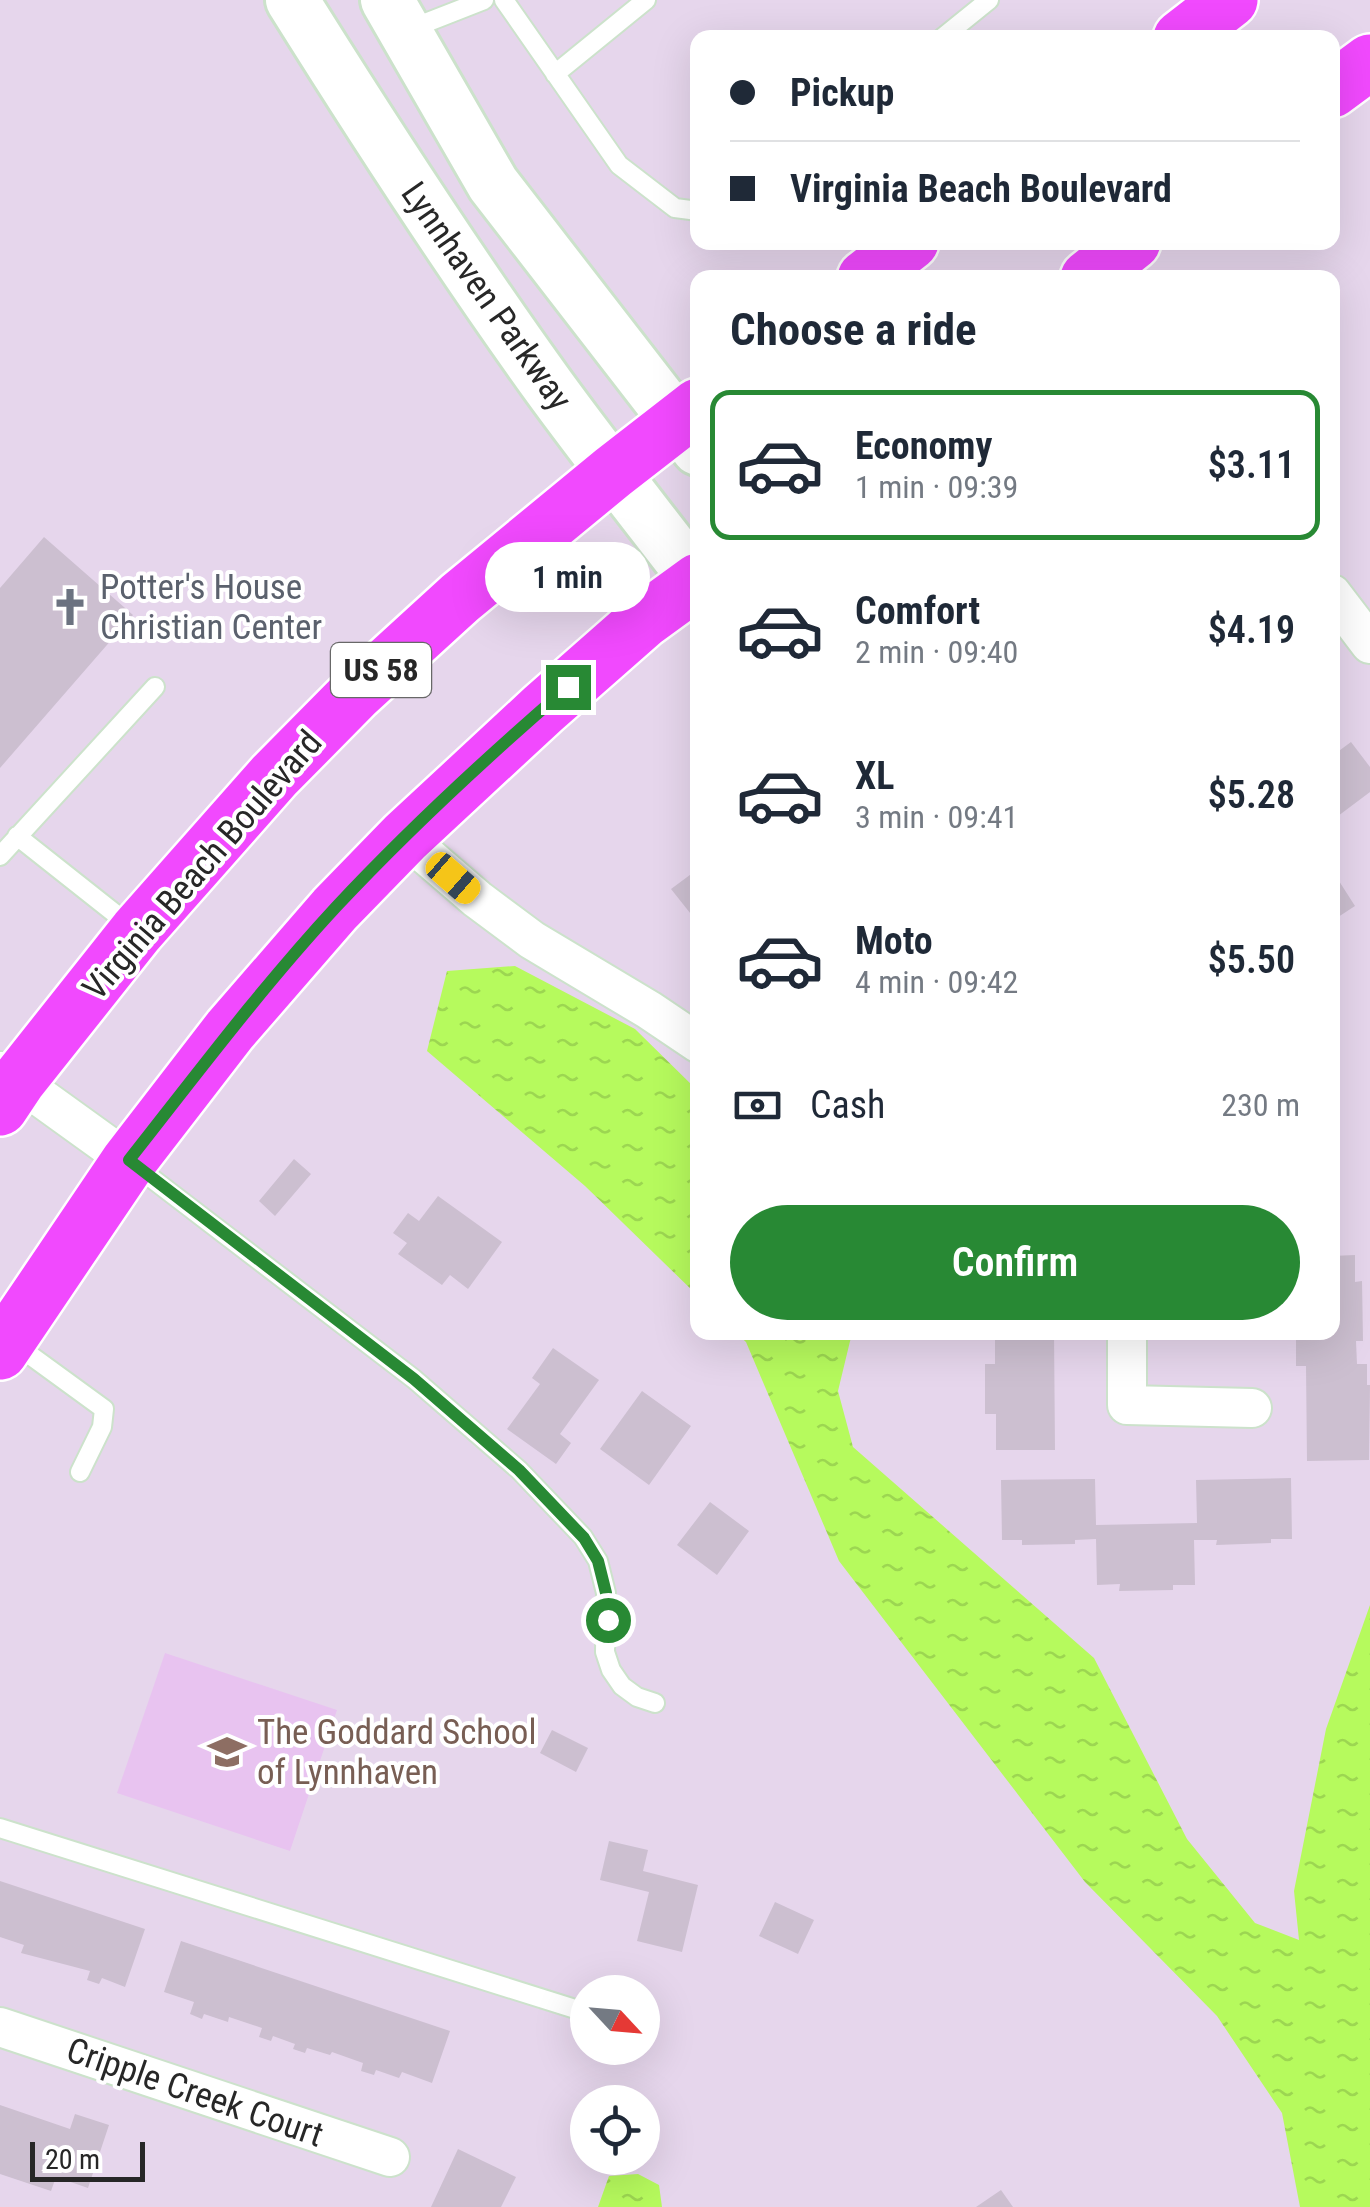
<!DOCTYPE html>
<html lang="en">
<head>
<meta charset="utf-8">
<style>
  :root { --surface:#fff; --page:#f2f2f3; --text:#1f2937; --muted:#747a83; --line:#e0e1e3; --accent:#288934 }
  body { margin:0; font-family:"Roboto Condensed",sans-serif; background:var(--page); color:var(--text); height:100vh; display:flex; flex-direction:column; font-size:38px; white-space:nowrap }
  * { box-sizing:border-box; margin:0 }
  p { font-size:32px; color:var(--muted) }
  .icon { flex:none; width:55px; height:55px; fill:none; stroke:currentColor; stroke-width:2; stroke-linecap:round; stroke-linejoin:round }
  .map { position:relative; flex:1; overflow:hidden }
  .panel { position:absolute; left:690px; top:270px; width:650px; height:1070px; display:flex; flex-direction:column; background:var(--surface); border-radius:20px; box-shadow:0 10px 40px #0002 }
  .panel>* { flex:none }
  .banner { position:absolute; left:690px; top:30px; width:650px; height:220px; border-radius:20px; box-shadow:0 10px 40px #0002; display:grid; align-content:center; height:220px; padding:0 40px; background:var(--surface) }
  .needle { width:65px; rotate:116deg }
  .fabs { position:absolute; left:570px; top:1975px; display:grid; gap:20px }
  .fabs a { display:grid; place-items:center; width:90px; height:90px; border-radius:50%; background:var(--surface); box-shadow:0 10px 40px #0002; font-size:50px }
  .scale { position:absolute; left:30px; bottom:25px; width:115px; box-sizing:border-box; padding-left:10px; border:5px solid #272727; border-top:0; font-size:28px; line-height:35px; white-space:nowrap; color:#272727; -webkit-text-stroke:8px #fff; paint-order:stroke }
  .end { position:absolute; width:45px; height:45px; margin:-22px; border:12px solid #288934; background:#fff; box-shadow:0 0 0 5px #fff }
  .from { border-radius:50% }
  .bubble { position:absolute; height:70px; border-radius:35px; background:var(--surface); box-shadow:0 10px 40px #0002; font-size:32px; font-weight:600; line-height:70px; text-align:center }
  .car { position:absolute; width:30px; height:60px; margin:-30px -15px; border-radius:12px; box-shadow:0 0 8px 2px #0007; background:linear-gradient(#f5c518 24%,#345 0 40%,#f5c518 0 76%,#345 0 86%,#f5c518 0) }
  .banner b { display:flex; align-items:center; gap:35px; height:95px; font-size:38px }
  .banner b+b { border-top:2px solid var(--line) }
  .banner i { width:25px; height:25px; background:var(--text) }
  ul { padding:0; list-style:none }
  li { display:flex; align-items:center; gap:30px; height:150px; margin:0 20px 15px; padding:0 20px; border:5px solid transparent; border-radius:20px }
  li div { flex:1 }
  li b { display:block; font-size:38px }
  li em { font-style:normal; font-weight:600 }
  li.active { border-color:var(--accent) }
  li>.icon { width:90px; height:90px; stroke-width:1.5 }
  h2 { padding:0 40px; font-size:45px; line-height:120px }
  .pay { display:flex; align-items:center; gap:25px; height:110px; padding:0 40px; font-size:38px }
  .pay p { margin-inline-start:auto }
  .primary-button { display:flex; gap:20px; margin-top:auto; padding:20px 40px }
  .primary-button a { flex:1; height:115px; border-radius:60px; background:var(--accent); color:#fff; font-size:40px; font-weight:600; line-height:115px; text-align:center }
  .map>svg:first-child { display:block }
</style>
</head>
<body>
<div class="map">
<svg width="1370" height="2207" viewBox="0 0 1370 2207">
  <defs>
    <pattern id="water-ripples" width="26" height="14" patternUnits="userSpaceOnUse" patternTransform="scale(2.5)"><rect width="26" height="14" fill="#b6fa5d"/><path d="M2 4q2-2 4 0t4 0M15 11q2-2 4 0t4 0" fill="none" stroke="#9cd651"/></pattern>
  </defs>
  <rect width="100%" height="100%" fill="#e6d6ec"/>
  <path fill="#e8c3f0" d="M 165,1653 L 337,1710 L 290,1851 L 117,1793 Z"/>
  <path fill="url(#water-ripples)" d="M 515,966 L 635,1029 L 697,1090 L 697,1295 L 585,1186 L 427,1051 L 447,971 Z
    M 736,1333 L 852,1333 L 838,1391 L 853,1447 L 1094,1658 L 1187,1839 L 1255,1923 L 1299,1940 L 1294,1891 L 1326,1729 L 1370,1605 L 1370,2207 L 1300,2207 L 1282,2113 L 1217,2016 L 1085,1882 L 839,1561 L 746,1342 Z
    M 638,2174 L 659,2185 L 662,2207 L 598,2207 L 609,2176 Z"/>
  <path fill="#ccbfd0" d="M 44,537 L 133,615 L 0,768 L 0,588 Z
    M 1351,742 L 1370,767 L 1370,792 L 1334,819 L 1339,826 L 1332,833 L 1332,756 Z
    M 698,869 L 698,923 L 671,889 Z
    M 1339,881 L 1355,906 L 1332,921 L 1332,885 Z
    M 294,1159 L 311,1174 L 275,1216 L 259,1201 Z
    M 438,1196 L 502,1242 L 468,1289 L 450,1275 L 442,1285 L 398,1254 L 407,1243 L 393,1233 L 408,1213 L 419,1221 Z
    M 1355,1255 L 1355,1282 L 1362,1281 L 1363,1341 L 1356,1341 L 1357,1364 L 1367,1364 L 1367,1385 L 1370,1385 L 1369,1460 L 1307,1461 L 1306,1366 L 1296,1366 L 1296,1332 L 1332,1332 L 1332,1256 Z
    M 995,1332 L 1054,1332 L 1055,1450 L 996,1450 L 996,1414 L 985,1414 L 985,1364 L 995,1364 Z
    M 553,1348 L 599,1380 L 560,1434 L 571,1443 L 556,1464 L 507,1429 L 540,1384 L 532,1378 Z
    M 642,1391 L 691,1426 L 649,1485 L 600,1449 Z
    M 1291,1478 L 1292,1539 L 1271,1539 L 1271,1543 L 1216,1545 L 1217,1540 L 1194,1540 L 1195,1585 L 1173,1585 L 1173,1590 L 1119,1591 L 1120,1584 L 1097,1585 L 1096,1539 L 1075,1540 L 1075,1544 L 1022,1545 L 1022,1540 L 1002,1540 L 1001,1480 L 1095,1479 L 1096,1525 L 1197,1523 L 1196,1480 Z
    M 710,1502 L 749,1531 L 717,1575 L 677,1545 Z
    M 552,1730 L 588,1748 L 576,1772 L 540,1753 Z
    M 609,1841 L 648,1850 L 643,1871 L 698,1885 L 682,1952 L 637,1941 L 649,1892 L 600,1880 Z
    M 0,1881 L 145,1929 L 125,1987 L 102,1978 L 99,1984 L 87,1980 L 90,1971 L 21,1953 L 24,1945 L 0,1937 Z
    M 775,1902 L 814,1920 L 798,1954 L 759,1936 Z
    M 181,1941 L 450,2031 L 432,2083 L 402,2072 L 399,2078 L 376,2070 L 374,2075 L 361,2071 L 363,2063 L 332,2052 L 330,2055 L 307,2048 L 305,2053 L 293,2049 L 295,2044 L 273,2036 L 271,2041 L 259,2037 L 262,2028 L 229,2017 L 228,2022 L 204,2014 L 202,2019 L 190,2014 L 194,2002 L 164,1992 Z
    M 0,2105 L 70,2129 L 75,2114 L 109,2125 L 88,2188 L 56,2177 L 51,2191 L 0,2174 Z
    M 458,2149 L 516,2177 L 501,2207 L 431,2207 Z
    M 1001,2190 L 1013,2207 L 976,2207 Z"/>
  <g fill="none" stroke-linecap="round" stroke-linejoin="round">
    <g stroke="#cce2cb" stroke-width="22">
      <path id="lane" d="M 504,0 L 619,165 L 675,208 L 698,211
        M 410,29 L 484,0
        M 942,38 L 989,0
        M 555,74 L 646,0
        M 17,836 L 132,927
        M 0,856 L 155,687
        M 133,1164 L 414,1379 L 519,1470 L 583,1537 L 598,1561 L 606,1593 L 605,1652 L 611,1670 L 622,1686 L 637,1697 L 655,1703
        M 12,1342 L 104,1409 L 102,1427 L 80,1472
        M 0,1828 L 588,2013"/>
    </g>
    <g stroke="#cce2cb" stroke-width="42">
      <path id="street" d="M 1332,594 L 1370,644
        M 405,837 L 477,899 L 532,940 L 649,1010 L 698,1043
        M 0,1071 L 18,1081 L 129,1161
        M 1127,1332 L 1127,1405 L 1252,1408
        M 0,2027 L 390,2157"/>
    </g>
    <g stroke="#cce2cb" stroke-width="58">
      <path id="secondary" d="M 292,0 C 374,131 458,261 549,387 C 597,453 648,517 697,581
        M 387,0 L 493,184 L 698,449"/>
    </g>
    <g stroke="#fff" stroke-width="60">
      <path id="primary" d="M 1181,38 L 1230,0
        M 1332,90 L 1370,62
        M 865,278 L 911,242
        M 1088,278 L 1133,242
        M 0,1108 L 18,1081 L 137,931 L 274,776 L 356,693 L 460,598 L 613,472 L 698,406
        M 0,1352 L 129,1161 L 230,1030 L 335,909 L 405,837 L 543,709 L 643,621 L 698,581"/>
    </g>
    <use href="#lane" stroke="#fff" stroke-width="18"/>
    <use href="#street" stroke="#fff" stroke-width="38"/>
    <use href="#secondary" stroke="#fff" stroke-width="52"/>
    <use href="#primary" stroke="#f149fe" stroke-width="55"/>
  </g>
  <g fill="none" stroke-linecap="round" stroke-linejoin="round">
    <path stroke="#288934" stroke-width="12" d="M 568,687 C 488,756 409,829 336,907 C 262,987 196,1075 129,1160 L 414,1379 L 519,1470 L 584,1538 L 598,1561 L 606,1593 L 608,1620"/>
  </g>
  <defs>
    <g id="church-bare" transform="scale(3)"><path d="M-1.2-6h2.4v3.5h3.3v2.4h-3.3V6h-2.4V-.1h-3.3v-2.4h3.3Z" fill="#6b7280" stroke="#fff" stroke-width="2.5" paint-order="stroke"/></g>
    <g id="school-bare" transform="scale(3)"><path d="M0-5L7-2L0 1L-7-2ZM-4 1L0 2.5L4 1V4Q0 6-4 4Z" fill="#8d6e63" stroke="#fff" stroke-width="2.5" paint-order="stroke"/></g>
  </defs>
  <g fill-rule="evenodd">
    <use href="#church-bare" x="70" y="607"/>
    <use href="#school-bare" x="227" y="1752"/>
  </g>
  <g text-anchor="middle" stroke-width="8" stroke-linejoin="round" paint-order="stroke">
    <rect fill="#fff" stroke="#686868" stroke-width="2.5" x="331" y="643" width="100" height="54" rx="8"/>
    <g font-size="32" font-weight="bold" fill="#272727">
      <text x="381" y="681">US 58</text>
    </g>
    <g font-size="35" fill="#272727" stroke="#fff">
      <text transform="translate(487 296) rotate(55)" y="12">Lynnhaven Parkway</text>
      <text transform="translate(202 865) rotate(-49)" y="12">Virginia Beach Boulevard</text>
      <text transform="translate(195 2092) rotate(19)" y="12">Cripple Creek Court</text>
    </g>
    <g font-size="35" fill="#5b616d" stroke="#fff" text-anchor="start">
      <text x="100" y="599">Potter's House<tspan x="100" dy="40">Christian Center</tspan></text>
    </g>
    <g font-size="35" fill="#785e54" stroke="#fff" text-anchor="start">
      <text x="257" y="1744">The Goddard School<tspan x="257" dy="40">of Lynnhaven</tspan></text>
    </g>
  </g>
</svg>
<div class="fabs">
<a><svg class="needle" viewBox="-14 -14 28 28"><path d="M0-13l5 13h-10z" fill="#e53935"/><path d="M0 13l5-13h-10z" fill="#747a83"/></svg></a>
<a><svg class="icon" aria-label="locate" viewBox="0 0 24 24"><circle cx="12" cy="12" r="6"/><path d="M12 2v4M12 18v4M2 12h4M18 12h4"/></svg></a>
</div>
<div class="scale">20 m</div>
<i class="end from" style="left:608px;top:1620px"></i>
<i class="end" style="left:568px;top:687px"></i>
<div class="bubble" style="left:485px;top:542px;width:165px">1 min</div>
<i class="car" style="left:453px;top:878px;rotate:131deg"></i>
<div class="banner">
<b><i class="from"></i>Pickup</b>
<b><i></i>Virginia Beach Boulevard</b>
</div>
<section class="panel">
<h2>Choose a ride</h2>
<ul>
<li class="active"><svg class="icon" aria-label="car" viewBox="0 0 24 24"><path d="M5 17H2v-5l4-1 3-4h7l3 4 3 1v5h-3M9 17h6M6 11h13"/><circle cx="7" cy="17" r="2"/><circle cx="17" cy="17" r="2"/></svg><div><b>Economy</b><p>1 min · 09:39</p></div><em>$3.11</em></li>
<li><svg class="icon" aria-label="car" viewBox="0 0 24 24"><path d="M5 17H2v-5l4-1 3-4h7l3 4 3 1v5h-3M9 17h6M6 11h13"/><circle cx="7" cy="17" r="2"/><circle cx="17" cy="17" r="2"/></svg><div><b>Comfort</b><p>2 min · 09:40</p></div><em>$4.19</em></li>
<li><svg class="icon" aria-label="car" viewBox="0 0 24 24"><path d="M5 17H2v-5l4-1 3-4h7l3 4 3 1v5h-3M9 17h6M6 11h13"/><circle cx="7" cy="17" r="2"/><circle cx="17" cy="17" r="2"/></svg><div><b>XL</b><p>3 min · 09:41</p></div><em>$5.28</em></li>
<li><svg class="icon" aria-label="car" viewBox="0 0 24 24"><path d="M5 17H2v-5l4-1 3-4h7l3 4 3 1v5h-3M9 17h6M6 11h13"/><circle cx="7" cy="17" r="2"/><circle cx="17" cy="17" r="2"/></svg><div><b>Moto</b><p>4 min · 09:42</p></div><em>$5.50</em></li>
</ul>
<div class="pay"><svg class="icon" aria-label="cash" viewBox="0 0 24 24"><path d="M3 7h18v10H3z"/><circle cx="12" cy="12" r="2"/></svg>Cash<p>230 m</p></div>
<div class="primary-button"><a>Confirm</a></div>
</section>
</div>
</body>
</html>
